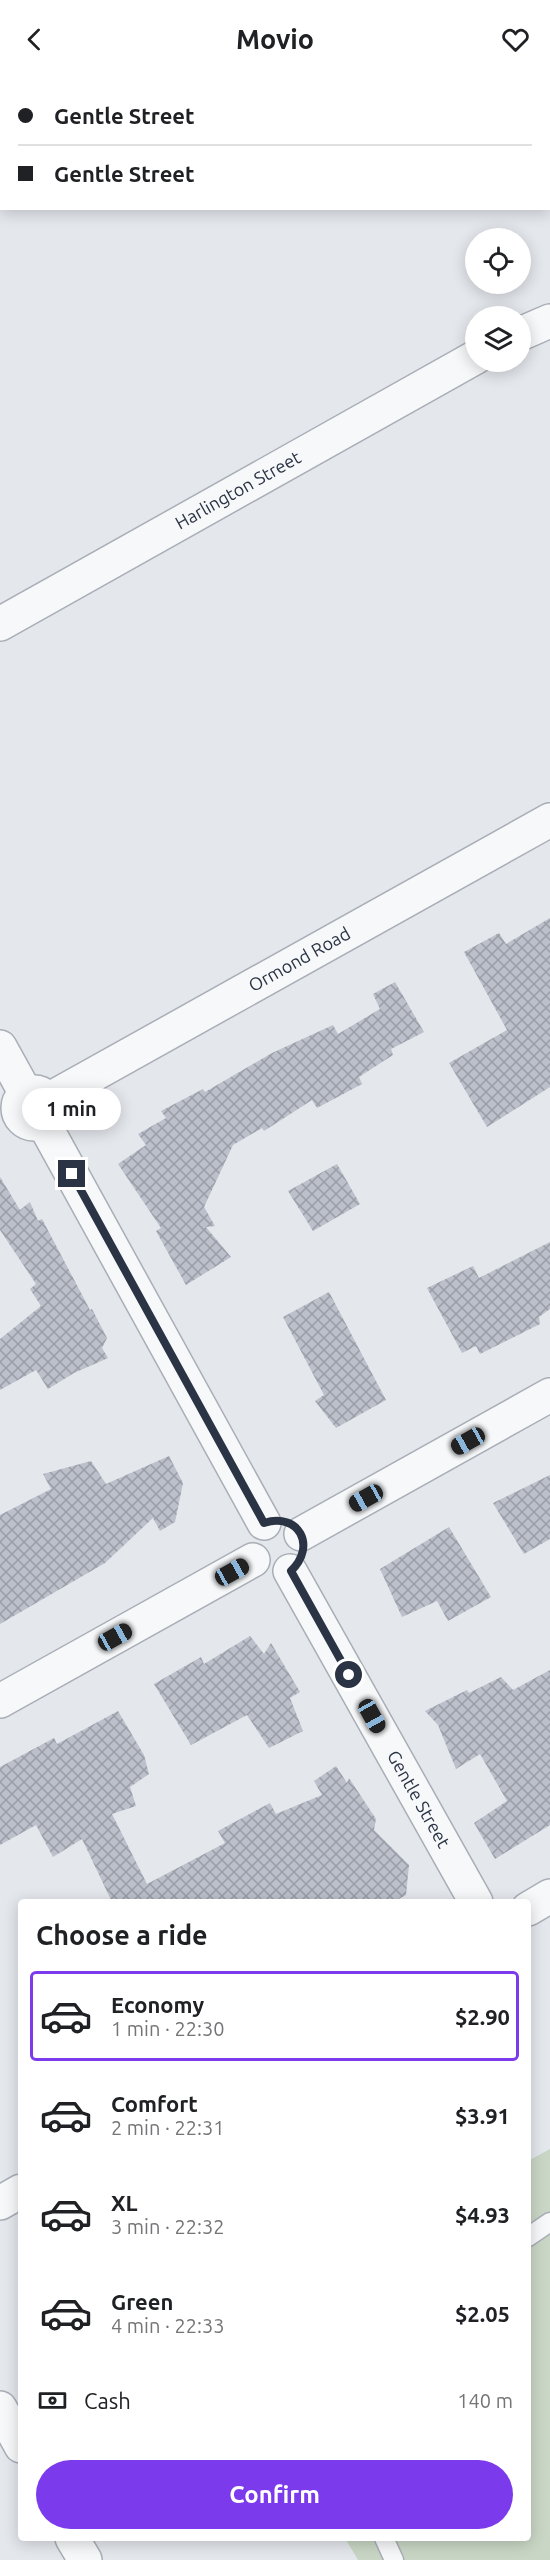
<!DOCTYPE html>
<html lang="en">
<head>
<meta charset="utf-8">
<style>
  :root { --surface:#fff; --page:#f2f2f2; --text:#202124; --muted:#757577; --line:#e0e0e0; --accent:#7c3aed }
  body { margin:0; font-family:Ubuntu,sans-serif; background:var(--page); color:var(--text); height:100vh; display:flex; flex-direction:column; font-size:22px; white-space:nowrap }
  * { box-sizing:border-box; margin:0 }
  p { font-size:20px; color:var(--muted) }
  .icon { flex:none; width:33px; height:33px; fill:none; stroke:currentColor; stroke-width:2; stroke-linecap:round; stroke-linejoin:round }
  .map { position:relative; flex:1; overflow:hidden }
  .panel { position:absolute; left:18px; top:1821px; width:513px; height:642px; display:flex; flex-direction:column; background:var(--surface); border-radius:6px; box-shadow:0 3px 15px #0003 }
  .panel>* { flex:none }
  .banner { position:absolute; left:0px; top:0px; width:550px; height:132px; box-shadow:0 3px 15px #0003; display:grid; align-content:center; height:132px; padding:0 18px; background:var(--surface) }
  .tools { position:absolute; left:465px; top:150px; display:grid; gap:12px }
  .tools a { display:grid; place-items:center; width:66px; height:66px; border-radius:50%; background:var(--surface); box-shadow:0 3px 15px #0003; font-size:30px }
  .end { position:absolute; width:27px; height:27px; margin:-14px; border:8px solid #2b3445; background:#fff; box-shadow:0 0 0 3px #fff }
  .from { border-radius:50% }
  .bubble { position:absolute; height:42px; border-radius:21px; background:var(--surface); box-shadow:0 3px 15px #0003; font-size:20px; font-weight:700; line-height:42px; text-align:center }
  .car { position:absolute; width:18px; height:36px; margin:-18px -9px; border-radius:8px; box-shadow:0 0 4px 2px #0007; background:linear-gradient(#222 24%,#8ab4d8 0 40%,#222 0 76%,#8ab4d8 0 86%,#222 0) }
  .banner b { display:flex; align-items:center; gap:21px; height:57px; font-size:22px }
  .banner b+b { border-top:2px solid var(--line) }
  .banner i { width:15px; height:15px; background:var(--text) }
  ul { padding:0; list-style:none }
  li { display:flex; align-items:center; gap:18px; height:90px; margin:0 12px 9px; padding:0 6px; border:3px solid transparent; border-radius:6px }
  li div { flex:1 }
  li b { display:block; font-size:22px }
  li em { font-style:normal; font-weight:700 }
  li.selected { border-color:var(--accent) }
  li>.icon { width:54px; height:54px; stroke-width:1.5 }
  h2 { padding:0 18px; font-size:27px; line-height:72px }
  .pay { display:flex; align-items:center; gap:15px; height:66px; padding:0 18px; font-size:22px }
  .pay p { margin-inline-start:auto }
  .button { display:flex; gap:12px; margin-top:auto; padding:12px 18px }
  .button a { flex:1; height:69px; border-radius:36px; background:var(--accent); color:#fff; font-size:24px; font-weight:700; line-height:69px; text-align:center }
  header { display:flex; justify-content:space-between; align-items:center; height:78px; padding:0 18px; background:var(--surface); font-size:27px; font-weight:700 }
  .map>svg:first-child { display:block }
</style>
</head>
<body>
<header><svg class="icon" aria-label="back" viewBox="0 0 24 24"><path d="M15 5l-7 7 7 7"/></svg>Movio<svg class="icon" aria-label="heart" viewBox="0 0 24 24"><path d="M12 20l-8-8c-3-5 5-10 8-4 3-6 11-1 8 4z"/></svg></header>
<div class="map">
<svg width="550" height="2482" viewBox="0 0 550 2482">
  <defs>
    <pattern id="building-cross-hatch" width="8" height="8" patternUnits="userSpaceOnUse" patternTransform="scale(1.5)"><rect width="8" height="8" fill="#bbc0ca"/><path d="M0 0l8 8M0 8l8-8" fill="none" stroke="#989da6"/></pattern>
  </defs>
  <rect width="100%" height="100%" fill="#e4e7ec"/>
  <path fill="#c9d6c5" d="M 550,2071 L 550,2482 L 358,2482 L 345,2460 L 528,2460 L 528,2083 Z"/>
  <path fill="url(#building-cross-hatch)" d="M 550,840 L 550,1009 L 487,1049 L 449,985 L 507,952 L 464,874 L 499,855 L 506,866 Z
    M 395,904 L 424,954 L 391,971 L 393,977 L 359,999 L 362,1006 L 317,1030 L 312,1022 L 264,1053 L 262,1050 L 233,1067 L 204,1129 L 215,1148 L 206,1149 L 231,1179 L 186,1207 L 156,1153 L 161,1150 L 118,1086 L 146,1067 L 138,1056 L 166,1040 L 161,1033 L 203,1011 L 205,1014 L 272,975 L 333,947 L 338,956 L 380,931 L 373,916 Z
    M 337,1086 L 360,1126 L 313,1153 L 288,1113 Z
    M 0,1099 L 20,1132 L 30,1124 L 38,1143 L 42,1141 L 90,1232 L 92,1231 L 107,1260 L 102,1270 L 108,1280 L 74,1295 L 48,1311 L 36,1292 L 0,1312 L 0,1261 L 41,1228 L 30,1211 L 36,1206 L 0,1152 Z
    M 550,1164 L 550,1231 L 539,1239 L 540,1246 L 480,1276 L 476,1268 L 462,1275 L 427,1210 L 473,1188 L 479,1200 Z
    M 329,1214 L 386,1322 L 336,1350 L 315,1323 L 324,1317 L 283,1239 Z
    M 169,1378 L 183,1405 L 175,1444 L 160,1453 L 153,1440 L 105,1485 L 0,1546 L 0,1437 L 51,1411 L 43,1396 L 91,1383 L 106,1406 Z
    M 550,1397 L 550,1461 L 524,1476 L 493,1425 Z
    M 449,1449 L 491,1519 L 448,1543 L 437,1523 L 402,1539 L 380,1491 Z
    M 250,1558 L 264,1576 L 271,1565 L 300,1614 L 290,1620 L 303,1653 L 269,1670 L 247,1637 L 191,1667 L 154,1606 L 201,1579 L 204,1586 Z
    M 550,1592 L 550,1747 L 495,1781 L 474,1745 L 507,1723 L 480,1676 L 456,1691 L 438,1647 L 425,1633 L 467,1612 L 469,1615 L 501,1599 L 513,1612 Z
    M 118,1633 L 144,1677 L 149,1696 L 130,1709 L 136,1728 L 112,1736 L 147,1806 L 225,1765 L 218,1753 L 270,1725 L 276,1736 L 322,1717 L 314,1703 L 336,1688 L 347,1705 L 349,1700 L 376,1741 L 374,1752 L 409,1787 L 406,1817 L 393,1824 L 112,1824 L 82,1761 L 53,1779 L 36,1747 L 0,1767 L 0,1689 L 54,1660 L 57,1666 Z"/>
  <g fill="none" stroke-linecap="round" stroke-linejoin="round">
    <g stroke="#a9aeb7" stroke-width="21">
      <path id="service" d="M 528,2159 L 550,2144
        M 384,2460 L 394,2482"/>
    </g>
    <g stroke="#a9aeb7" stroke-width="36">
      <g id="minor">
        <path d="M 520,256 L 550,243"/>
        <path id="s1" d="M 0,546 L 476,279"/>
        <path d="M 0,969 L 26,1016"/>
        <circle cx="34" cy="1030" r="16"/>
        <path id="s2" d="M 48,1022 L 550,742"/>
        <path d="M 43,1044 L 264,1445"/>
        <path d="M 301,1456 L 550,1317"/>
        <path id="s3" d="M 290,1493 L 476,1824"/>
        <path d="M 0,1623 L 253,1482"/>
        <path d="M 528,1831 L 550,1818"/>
        <path d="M 0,2125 L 21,2113"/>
        <path d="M 0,2330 L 21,2368"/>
        <path d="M 72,2460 L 85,2482"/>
      </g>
    </g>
    <use href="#service" stroke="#f7f8fa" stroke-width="18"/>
    <use href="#minor" stroke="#f7f8fa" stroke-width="33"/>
  </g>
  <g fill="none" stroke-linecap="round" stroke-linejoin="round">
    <path stroke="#2b3445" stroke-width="8" d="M 72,1096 L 264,1445 C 299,1434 317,1468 291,1493 L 349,1597"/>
  </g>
  <g text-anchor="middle" stroke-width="4.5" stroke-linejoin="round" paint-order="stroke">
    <g font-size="18" fill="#2b3445" stroke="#f4f6f9">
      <text dy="6" stroke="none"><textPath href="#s1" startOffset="273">Harlington Street</textPath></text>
      <text dy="6" stroke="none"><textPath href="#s2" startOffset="288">Ormond Road</textPath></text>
      <text dy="6" stroke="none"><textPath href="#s3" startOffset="262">Gentle Street</textPath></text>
    </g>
  </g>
</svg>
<div class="tools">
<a><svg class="icon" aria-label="locate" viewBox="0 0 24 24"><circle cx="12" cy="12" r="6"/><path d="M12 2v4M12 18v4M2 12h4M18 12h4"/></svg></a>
<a><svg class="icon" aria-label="layers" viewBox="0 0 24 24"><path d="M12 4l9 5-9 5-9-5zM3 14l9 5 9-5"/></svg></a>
</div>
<i class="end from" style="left:349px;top:1597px"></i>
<i class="end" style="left:72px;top:1096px"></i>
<div class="bubble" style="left:22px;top:1010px;width:99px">1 min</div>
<i class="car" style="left:468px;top:1363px;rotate:241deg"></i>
<i class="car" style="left:366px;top:1420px;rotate:241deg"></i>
<i class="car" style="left:232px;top:1494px;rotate:61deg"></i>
<i class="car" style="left:115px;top:1559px;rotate:61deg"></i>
<i class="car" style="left:372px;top:1638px;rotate:151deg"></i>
<div class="banner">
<b><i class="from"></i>Gentle Street</b>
<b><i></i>Gentle Street</b>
</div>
<section class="panel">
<h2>Choose a ride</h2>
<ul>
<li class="selected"><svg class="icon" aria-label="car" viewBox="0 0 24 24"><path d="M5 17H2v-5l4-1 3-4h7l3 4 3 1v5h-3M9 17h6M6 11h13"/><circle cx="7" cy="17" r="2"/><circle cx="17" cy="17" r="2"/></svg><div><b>Economy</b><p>1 min · 22:30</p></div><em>$2.90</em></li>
<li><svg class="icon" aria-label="car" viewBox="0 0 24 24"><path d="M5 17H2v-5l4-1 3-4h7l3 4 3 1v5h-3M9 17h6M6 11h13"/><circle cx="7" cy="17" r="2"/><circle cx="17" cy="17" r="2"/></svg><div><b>Comfort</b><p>2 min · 22:31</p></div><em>$3.91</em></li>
<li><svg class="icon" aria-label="car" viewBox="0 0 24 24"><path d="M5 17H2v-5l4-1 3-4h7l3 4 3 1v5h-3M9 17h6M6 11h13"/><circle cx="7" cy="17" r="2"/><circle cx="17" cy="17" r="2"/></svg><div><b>XL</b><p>3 min · 22:32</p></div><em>$4.93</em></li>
<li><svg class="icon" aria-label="car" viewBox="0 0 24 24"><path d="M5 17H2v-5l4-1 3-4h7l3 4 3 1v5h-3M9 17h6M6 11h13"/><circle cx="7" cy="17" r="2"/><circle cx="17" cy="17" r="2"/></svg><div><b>Green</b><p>4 min · 22:33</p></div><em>$2.05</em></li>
</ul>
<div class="pay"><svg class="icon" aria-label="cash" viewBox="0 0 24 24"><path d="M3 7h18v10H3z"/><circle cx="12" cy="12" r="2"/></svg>Cash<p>140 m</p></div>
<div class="button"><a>Confirm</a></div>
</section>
</div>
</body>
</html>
